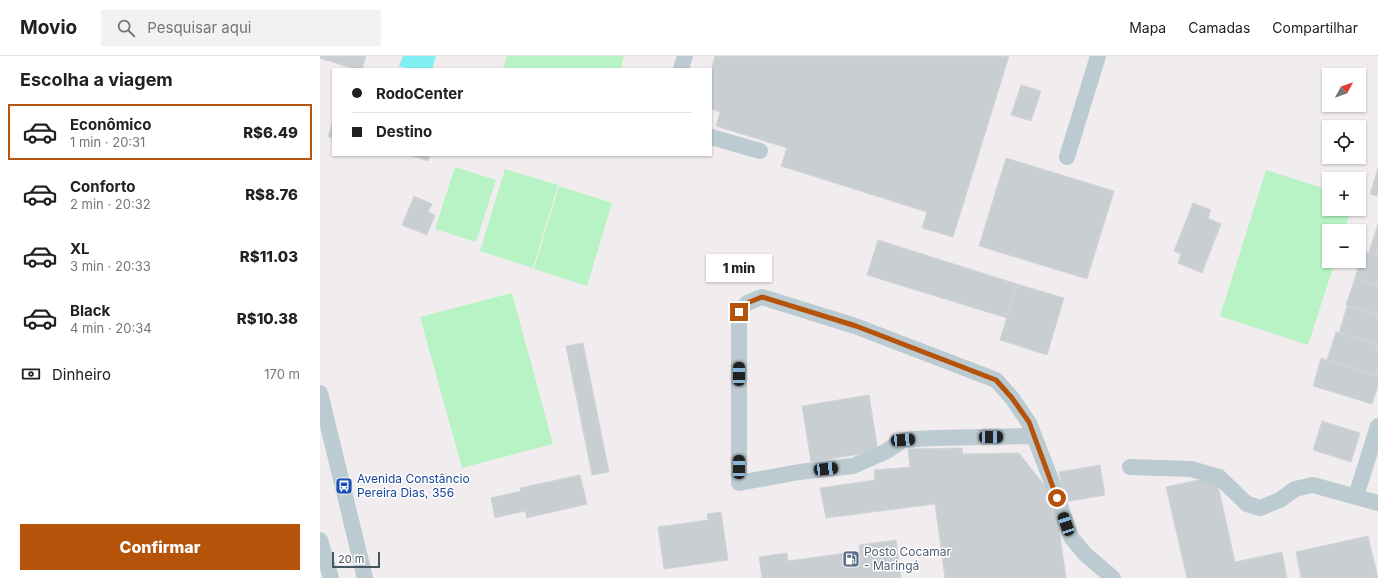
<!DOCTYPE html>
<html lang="pt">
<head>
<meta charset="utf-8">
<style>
  :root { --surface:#fff; --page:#f2f2f2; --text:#202124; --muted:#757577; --line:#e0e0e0; --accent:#b45309 }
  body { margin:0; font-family:Inter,sans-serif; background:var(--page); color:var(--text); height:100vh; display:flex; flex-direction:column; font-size:15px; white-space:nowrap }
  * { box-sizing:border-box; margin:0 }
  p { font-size:13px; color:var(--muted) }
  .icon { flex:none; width:22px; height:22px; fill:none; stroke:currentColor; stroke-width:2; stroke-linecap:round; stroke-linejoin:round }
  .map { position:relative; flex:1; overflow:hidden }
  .panel { display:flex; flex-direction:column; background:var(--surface); width:320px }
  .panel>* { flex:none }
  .top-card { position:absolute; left:12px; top:12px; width:380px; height:88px; border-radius:0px; box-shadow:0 1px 3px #0004; display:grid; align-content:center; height:88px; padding:0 20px; background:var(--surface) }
  .needle { width:26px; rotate:50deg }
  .controls { position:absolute; left:1002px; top:12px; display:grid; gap:8px }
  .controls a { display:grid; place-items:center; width:44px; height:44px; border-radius:0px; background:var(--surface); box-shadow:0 1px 3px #0004; font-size:20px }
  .scale { position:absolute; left:12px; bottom:10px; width:48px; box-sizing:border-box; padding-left:4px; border:2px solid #44555d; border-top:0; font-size:11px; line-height:14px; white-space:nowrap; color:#44555d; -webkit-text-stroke:3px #fff; paint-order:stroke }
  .end { position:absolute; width:18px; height:18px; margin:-9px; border:5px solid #b45309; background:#fff; box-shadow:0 0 0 2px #fff }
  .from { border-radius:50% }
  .bubble { position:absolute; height:28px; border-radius:0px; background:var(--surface); box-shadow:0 1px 3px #0004; font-size:13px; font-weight:800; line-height:28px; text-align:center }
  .car { position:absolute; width:12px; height:24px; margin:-12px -6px; border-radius:5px; box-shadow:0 0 3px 1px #0007; background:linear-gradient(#222 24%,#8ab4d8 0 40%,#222 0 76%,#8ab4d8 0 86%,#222 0) }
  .top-card b { display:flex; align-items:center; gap:14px; height:38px; font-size:15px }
  .top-card b+b { border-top:1px solid var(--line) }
  .top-card i { width:10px; height:10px; background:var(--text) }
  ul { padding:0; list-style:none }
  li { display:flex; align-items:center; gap:12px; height:56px; margin:0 8px 6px; padding:0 12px; border:2px solid transparent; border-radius:0px }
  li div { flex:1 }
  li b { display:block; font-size:15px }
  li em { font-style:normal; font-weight:800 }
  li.selected { border-color:var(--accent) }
  li>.icon { width:36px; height:36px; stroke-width:1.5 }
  h2 { padding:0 20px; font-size:18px; line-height:48px }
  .pay { display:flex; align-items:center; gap:10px; height:44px; padding:0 20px; font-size:15px }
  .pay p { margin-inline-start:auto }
  .cta { display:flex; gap:8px; margin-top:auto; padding:8px 20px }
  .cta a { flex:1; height:46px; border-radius:0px; background:var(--accent); color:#fff; font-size:16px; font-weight:800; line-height:46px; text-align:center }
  header { display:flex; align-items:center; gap:24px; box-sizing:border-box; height:56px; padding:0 20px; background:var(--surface); border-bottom:1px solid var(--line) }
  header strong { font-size:19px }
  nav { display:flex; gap:22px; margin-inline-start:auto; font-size:14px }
  .search { width:280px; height:36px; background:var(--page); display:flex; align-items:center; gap:10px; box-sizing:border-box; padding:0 14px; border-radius:0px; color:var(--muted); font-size:15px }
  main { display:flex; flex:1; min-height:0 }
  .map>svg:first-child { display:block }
</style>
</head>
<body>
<header>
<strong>Movio</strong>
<div class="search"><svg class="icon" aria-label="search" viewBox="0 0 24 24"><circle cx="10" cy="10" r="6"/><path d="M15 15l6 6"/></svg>Pesquisar aqui</div>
<nav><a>Mapa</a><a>Camadas</a><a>Compartilhar</a></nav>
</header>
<main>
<section class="panel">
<h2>Escolha a viagem</h2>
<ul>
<li class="selected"><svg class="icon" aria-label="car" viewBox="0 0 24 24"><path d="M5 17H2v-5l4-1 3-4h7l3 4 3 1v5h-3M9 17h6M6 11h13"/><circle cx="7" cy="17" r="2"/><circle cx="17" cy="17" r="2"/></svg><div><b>Econômico</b><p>1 min · 20:31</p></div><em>R$6.49</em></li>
<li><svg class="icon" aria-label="car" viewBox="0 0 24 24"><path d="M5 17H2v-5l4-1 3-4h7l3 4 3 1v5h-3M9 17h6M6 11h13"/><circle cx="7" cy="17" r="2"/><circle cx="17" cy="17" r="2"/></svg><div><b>Conforto</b><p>2 min · 20:32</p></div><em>R$8.76</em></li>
<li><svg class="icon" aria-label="car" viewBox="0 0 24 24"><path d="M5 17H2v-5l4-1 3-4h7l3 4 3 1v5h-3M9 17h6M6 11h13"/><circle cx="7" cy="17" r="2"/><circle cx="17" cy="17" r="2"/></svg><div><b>XL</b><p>3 min · 20:33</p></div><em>R$11.03</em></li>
<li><svg class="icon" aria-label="car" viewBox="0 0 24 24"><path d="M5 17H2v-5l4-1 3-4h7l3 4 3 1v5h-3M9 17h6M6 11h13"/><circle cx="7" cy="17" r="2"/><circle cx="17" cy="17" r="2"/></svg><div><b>Black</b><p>4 min · 20:34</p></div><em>R$10.38</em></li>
</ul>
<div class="pay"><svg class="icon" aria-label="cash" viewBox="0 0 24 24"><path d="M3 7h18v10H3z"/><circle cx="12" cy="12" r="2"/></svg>Dinheiro<p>170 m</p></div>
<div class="cta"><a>Confirmar</a></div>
</section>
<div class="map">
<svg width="1058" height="522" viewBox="0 0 1058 522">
  <rect width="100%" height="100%" fill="#f1edee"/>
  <path fill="#b7f3c4" d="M 187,0 L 304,0 L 301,13 L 183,13 Z
    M 135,111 L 176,124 L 156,186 L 115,173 Z
    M 185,113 L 238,129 L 213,212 L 160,195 Z
    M 946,114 L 1009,134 L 1009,153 L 1031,153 L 1024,175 L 1009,175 L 1009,205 L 1015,205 L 988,289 L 900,260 Z
    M 239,130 L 292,147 L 267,230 L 214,213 Z
    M 192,237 L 233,388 L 142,412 L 100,261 Z"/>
  <path fill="#7feff4" d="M 83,0 L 116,0 L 112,13 L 89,13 L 79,10 Z"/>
  <path fill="#c9ced3" stroke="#d1d5da" d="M 0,0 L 46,0 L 42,13 L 34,13 L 0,2 Z
    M 395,0 L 689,0 L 633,181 L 602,172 L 607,156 L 461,110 L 467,92 L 396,70 L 400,56 L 391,53 L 391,14 Z
    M 701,29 L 721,35 L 711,65 L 691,59 Z
    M 13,65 L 13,82 L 8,81 Z
    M 89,99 L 110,99 L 108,105 Z
    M 686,102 L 794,135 L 767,223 L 659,190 Z
    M 1058,112 L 1058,140 L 1050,138 Z
    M 94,140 L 112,148 L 108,156 L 115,159 L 107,179 L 82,169 Z
    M 873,147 L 891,154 L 888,162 L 901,168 L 882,217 L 858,207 L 861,198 L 854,195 Z
    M 1058,168 L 1058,199 L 1049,196 Z
    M 558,184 L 697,228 L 687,262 L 547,219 Z
    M 1043,195 L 1058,199 L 1058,229 L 1035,222 Z
    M 1035,222 L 1058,229 L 1058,259 L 1026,249 Z
    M 697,228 L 744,242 L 727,299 L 680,284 Z
    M 1027,250 L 1058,259 L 1058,289 L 1019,277 Z
    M 1016,276 L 1058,289 L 1058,320 L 1007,304 Z
    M 263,287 L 289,416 L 272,419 L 246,290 Z
    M 1001,302 L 1058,320 L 1058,330 L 1052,348 L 993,330 Z
    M 549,339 L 558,395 L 491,406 L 482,350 Z
    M 1002,365 L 1040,377 L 1031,406 L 993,394 Z
    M 642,392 L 643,398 L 699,397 L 735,443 L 746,522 L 625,522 L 615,448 L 506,462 L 500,432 L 555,424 L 554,414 L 590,411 L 588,393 Z
    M 780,409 L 785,439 L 745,446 L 739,416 Z
    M 260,419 L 267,448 L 207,462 L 205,455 L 175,462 L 171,442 L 201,435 L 200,432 Z
    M 896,420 L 915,506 L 962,496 L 967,522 L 867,522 L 846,431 Z
    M 401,456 L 408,504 L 344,513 L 338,471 L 388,464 L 387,458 Z
    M 1048,480 L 1058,522 L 981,522 L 976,496 Z
    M 576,484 L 581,522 L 442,522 L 439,501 L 467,497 L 468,505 L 540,495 L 539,489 Z"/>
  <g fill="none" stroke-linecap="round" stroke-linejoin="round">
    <path stroke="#bccbd1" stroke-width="16" d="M 361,13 L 365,0
      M 391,81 L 440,95
      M 747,101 L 778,0
      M 0,337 L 45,522
      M 713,380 L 614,382 L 583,384 L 565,396 L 533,410 L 479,416 L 419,427 L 419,256 L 427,247 L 442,241 L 535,270 L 676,324 L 692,342 L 709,367 L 733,429 L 751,481 L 765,498 L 793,522
      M 810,411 L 871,413 L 899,421 L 927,448 L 940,452 L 960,444 L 975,433 L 993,429 L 1058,447
      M 1036,440 L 1058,370
      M 0,484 L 11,522"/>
  </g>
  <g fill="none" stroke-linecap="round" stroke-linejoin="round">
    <path stroke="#b45309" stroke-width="5" d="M 419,256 L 427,247 L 442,241 L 536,270 L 676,324 L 692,342 L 709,366 L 737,442"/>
  </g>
  <defs>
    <g id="bus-square" transform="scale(0.9)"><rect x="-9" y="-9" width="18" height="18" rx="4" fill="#1a4fb4" stroke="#fff"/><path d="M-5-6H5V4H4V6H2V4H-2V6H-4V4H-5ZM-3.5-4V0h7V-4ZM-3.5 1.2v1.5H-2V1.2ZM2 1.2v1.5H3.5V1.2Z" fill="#fff"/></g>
    <g id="fuel-square" transform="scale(0.9)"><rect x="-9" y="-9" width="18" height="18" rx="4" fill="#5c6f8a" stroke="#fff"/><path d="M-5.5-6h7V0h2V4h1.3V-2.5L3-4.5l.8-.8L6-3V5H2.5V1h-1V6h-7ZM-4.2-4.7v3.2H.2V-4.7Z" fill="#fff"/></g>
  </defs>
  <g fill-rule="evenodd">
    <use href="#bus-square" x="24" y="430"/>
    <use href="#fuel-square" x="531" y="503"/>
  </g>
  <g text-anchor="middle" stroke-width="3" stroke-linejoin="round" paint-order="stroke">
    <g font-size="12" fill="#164399" stroke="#fff" text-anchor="start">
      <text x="37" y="427">Avenida Constâncio<tspan x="37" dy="14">Pereira Dias, 356</tspan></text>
    </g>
    <g font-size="12" fill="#4e5e75" stroke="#fff" text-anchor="start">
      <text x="544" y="500">Posto Cocamar<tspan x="544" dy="14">- Maringá</tspan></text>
    </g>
  </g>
</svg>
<div class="controls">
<a><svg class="needle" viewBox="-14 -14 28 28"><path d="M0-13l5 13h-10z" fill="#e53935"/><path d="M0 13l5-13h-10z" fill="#757577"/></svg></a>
<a><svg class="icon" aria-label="locate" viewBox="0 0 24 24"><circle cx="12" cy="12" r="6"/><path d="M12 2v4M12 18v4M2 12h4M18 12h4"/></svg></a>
<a>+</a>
<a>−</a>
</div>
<div class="scale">20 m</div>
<i class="end from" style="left:737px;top:442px"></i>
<i class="end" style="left:419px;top:256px"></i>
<div class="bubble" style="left:386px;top:198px;width:66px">1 min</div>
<i class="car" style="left:419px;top:318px;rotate:0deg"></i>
<i class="car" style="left:671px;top:381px;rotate:89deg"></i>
<i class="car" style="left:583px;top:384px;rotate:86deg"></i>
<i class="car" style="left:419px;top:411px;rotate:0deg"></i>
<i class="car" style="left:506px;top:413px;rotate:84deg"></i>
<i class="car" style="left:746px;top:468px;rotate:341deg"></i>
<div class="top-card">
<b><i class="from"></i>RodoCenter</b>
<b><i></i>Destino</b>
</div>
</div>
</main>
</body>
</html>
